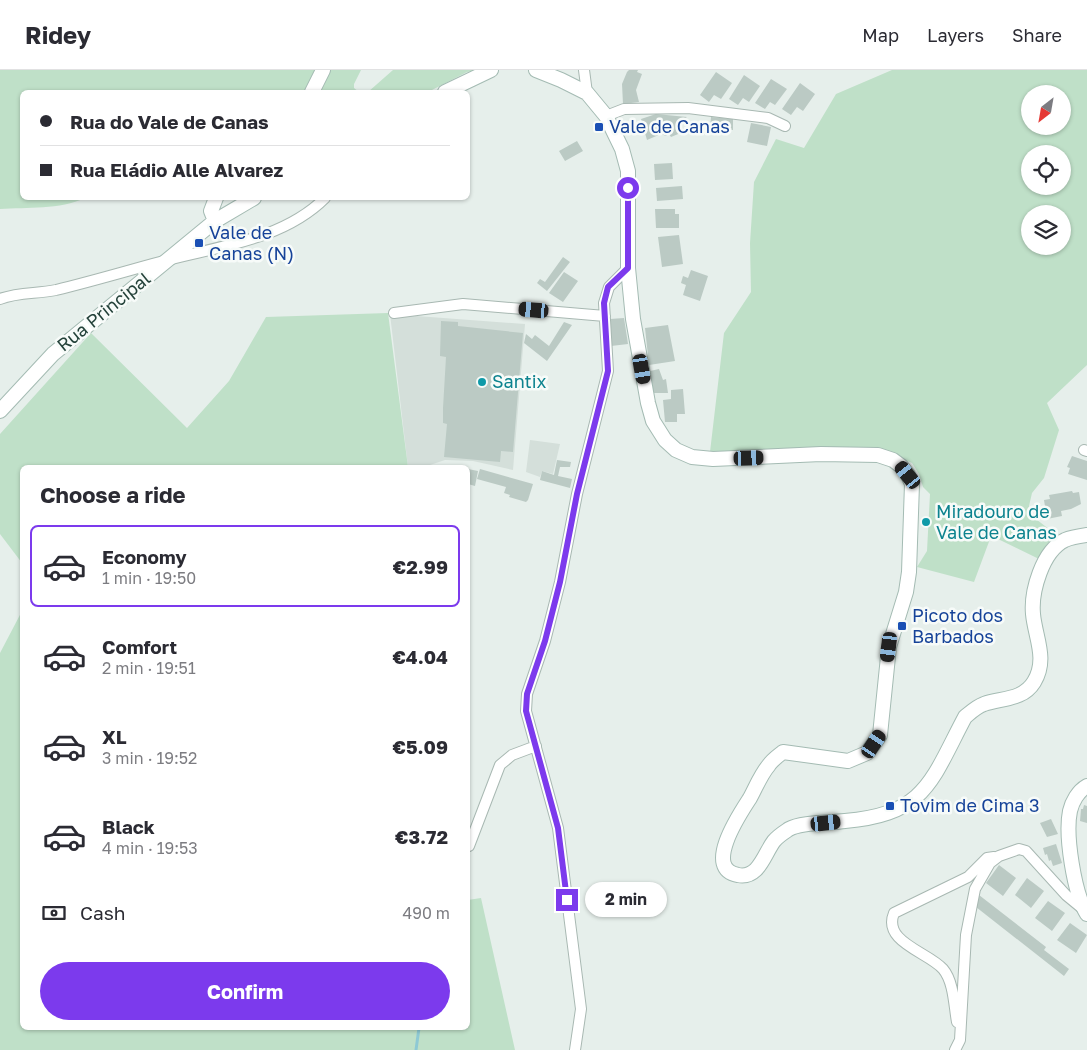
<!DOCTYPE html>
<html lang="en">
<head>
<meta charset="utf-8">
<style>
  :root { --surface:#fff; --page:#f7f7f7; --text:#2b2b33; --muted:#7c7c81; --line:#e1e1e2; --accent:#7c3aed }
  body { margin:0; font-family:"Golos Text",sans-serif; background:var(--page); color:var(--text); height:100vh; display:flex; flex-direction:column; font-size:19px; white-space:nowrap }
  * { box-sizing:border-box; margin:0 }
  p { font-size:16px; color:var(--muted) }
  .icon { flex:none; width:28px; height:28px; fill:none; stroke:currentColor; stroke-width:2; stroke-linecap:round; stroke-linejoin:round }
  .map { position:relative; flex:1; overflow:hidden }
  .side { position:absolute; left:20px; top:395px; width:450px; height:565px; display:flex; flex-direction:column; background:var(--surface); border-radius:8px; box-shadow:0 1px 4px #0004 }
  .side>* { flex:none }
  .top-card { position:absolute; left:20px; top:20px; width:450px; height:110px; border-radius:8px; box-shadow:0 1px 4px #0004; display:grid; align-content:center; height:110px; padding:0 20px; background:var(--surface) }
  .needle { width:32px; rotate:211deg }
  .buttons { position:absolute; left:1021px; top:15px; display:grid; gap:10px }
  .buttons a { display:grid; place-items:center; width:50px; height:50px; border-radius:50%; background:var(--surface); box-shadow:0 1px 4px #0004; font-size:25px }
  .end { position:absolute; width:22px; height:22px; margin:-11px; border:6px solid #7c3aed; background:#fff; box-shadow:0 0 0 2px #fff }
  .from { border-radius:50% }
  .bubble { position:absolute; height:35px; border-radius:18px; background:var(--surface); box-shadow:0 1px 4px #0004; font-size:16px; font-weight:700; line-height:35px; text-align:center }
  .car { position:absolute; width:15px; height:30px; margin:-15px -8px; border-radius:6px; box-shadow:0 0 4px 1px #0007; background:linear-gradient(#222 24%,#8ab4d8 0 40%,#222 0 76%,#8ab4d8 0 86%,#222 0) }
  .top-card b { display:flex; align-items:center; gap:18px; height:48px; font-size:19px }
  .top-card b+b { border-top:1px solid var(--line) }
  .top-card i { width:12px; height:12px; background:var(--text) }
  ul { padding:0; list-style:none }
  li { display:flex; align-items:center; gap:15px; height:82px; margin:0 10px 8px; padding:0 10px; border:2px solid transparent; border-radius:8px }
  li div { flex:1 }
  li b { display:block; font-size:19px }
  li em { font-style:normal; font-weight:700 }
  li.selected { border-color:var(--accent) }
  li>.icon { width:45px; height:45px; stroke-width:1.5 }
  h2 { padding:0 20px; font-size:22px; line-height:60px }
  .pay { display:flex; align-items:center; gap:12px; height:55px; padding:0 20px; font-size:19px }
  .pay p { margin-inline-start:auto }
  .primary-button { display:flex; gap:10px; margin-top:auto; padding:10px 20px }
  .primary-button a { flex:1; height:58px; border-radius:30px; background:var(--accent); color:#fff; font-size:20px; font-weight:700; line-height:58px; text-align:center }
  header { display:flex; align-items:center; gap:30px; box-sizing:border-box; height:70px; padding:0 25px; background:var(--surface); border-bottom:1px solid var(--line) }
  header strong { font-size:24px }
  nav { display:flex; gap:28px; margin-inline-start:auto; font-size:18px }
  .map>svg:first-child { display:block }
</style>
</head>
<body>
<header>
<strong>Ridey</strong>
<nav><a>Map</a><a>Layers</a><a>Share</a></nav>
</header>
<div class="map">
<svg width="1087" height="980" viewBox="0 0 1087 980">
  <rect width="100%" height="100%" fill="#e6efeb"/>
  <path fill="#d4dfda" d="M 390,244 L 525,254 L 513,400 L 473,391 L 445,390 L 424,397 L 408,397 Z
    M 530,370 L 560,374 L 553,404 L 542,401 L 540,407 L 526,402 Z"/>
  <path fill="#bfe0c8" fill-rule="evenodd" d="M 0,0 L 361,0 L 354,14 L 354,18 L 359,22 L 22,22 L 22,128 L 85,128 C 60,140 27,137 0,139 Z
    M 393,0 L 477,0 L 467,2 L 428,22 L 368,22 Z
    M 892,0 L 1087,0 L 1087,295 L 1047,333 L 1059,360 L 1044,408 L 1032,423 L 1029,436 L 1032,446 L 1054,463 L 1039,489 L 1000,470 L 990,469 L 974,512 L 917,497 L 927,481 L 930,424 L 923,417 L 919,404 L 912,393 L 892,384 L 821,380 L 710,382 L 724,263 L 751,222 L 750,173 L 754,112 L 776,69 L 804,78 L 836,24 ZM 1030,24 L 1062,24 L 1062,56 L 1030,56 ZM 1030,84 L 1062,84 L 1062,116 L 1030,116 ZM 1030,144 L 1062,144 L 1062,176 L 1030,176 Z
    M 388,243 L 408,397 L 22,398 L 22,493 L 0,464 L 0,364 L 91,263 L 187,358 L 229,311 L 266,247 Z
    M 22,541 L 22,958 L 468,958 L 468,830 L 481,828 L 515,980 L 0,980 L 0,583 Z"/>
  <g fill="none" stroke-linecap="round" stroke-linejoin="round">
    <path stroke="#8ec9d4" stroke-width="3" d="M 416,980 L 419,958"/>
  </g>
  <path fill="#bbcac4" d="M 629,0 L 638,0 L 637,2 L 642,4 L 636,20 L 639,32 L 623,34 L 622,14 L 627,2 Z
    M 716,2 L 732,13 L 721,29 L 714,25 L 709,32 L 700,25 Z
    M 744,5 L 760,16 L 749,32 L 743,28 L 738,35 L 729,29 Z
    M 771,9 L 787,19 L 775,35 L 770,32 L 765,39 L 755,33 Z
    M 800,13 L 815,24 L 803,41 L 797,37 L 791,45 L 782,39 Z
    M 656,44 L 687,47 L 679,52 L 683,62 L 671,67 L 669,64 L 666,66 L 661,64 L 647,70 L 641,49 Z
    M 711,47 L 733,49 L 733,60 L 710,58 Z
    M 751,53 L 771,57 L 767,76 L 747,72 Z
    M 577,71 L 583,81 L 565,91 L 559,81 Z
    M 672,93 L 673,109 L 655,110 L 654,94 Z
    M 682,116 L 683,129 L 657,131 L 656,118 Z
    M 655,139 L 675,139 L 675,144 L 679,144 L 679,158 L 656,158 Z
    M 679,165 L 683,194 L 662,197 L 658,167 Z
    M 563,187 L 570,192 L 547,221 L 537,213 L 540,209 L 545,212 Z
    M 691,200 L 708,206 L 700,231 L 683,225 L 686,215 L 681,213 L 683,206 L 688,208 Z
    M 564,202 L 578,211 L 563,232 L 549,223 Z
    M 624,248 L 628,274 L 611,276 L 610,249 Z
    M 441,251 L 458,252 L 458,256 L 523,263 L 513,382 L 501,381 L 500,392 L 444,387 L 447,354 L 443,353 L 443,338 L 446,287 L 440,286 Z
    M 564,252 L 572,255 L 547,291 L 524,273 L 526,264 L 532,269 L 535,265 L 549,276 Z
    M 668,255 L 675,291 L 649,295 L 645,258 Z
    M 659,299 L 663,310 L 666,309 L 668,323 L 653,323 L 650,301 Z
    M 683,319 L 685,344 L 677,344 L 677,352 L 665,352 L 663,330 L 671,329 L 671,320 Z
    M 1072,386 L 1087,391 L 1087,410 L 1068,404 L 1070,398 L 1067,397 Z
    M 557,390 L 571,392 L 570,397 L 560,397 L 558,406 L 572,409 L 570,418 L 540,410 L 542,401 L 554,405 Z
    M 468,399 L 478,401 L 475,416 L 468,414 Z
    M 480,399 L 533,414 L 528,430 L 526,432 L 509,427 L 510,425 L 504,423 L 506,417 L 477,409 Z
    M 1072,421 L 1073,423 L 1079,422 L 1081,434 L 1071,439 L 1061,441 L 1062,446 L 1047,449 L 1044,430 L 1050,429 L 1049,425 Z
    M 1084,735 L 1087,736 L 1087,753 L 1080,751 L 1081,739 L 1083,739 Z
    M 1051,749 L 1058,764 L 1047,767 L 1040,753 Z
    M 1056,774 L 1062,793 L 1053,796 L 1051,790 L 1049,791 L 1047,784 L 1045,785 L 1043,778 Z
    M 999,795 L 1016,808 L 1003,826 L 986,813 Z
    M 1027,808 L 1044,821 L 1031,838 L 1015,825 Z
    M 979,825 L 1046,877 L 1044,880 L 1069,899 L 1064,906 L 976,837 Z
    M 1048,831 L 1065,843 L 1052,861 L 1035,848 Z
    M 1070,853 L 1087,865 L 1076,883 L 1057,870 Z"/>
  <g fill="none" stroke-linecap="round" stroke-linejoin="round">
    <g stroke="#a8b8b2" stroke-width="12">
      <path id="street" d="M 584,0 L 587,23
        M 606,46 L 624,39 L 688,38 L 768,48 L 785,56
        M 0,229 C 18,222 37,224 56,220 C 93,211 130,200 167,190 C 221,176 284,169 325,128
        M 394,243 L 463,234 L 605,246
        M 1084,380 L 1087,381
        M 469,776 L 500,695 L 512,685 L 536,676
        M 957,952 C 954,936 954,912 943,899 C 928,882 882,872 894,843 L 968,807 L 987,788 L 994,787
        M 575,980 L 581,939 L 558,758 L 526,641 L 527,624 L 545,571 L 560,512 L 577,424 L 608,301 L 604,233 L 609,217 L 628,198
        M 955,980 L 960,970 L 966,865 L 975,819 L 990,793 L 999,786 L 1019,779 L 1026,781 L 1066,825 L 1083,839"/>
    </g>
    <g stroke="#a4bbb3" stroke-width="16">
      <path id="secondary" d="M 536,0 L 561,10 L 587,23 L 606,46 L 622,79 L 628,101 L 628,198 L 633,249 L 648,333 L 653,351 L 665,370 L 676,380 L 692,387 L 713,389 L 821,384 L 878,385 L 893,390 L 901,396 L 908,405 L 912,414 L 909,502 L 906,522 L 889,577 L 880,665 L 867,683 L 848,691 L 783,682 C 778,686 772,690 769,695 C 761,704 756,717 750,728 C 741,742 702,799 738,805 C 759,809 764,784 774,771 C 778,766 783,763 789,759 C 801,752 830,753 845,751 C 926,744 931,711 965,647 C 971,642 976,637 984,634 C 1002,628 1023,630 1034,612 C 1048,589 1035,567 1033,544 C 1031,522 1042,481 1065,470 C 1072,467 1080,466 1087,465
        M 312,22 L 323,0
        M 445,22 L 491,0
        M 215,151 L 211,141 L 216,128
        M 0,341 L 53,284 L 215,151 L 254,128
        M 1087,716 C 1078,721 1072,732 1070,741 C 1065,765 1074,823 1087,844"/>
    </g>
    <use href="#street" stroke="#fff" stroke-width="10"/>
    <use href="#secondary" stroke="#fff" stroke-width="14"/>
  </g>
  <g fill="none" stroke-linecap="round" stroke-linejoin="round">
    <path stroke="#7c3aed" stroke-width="6" d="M 567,830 L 558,758 L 526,641 L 527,624 L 545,571 L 560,512 L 577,424 L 608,301 L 604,233 L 608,217 L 628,198 L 628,118"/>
  </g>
  <g fill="#1a4fb4" stroke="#f7fbf9" stroke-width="2">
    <rect x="594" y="52" width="10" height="10" rx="2.5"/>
    <rect x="194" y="168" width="10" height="10" rx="2.5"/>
    <rect x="897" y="551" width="10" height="10" rx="2.5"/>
    <rect x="885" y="731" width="10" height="10" rx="2.5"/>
  </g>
  <g fill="#0f9aa8" stroke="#f7fbf9" stroke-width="2">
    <circle cx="482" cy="312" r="5"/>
    <circle cx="926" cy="452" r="5"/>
  </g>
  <g text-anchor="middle" stroke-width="5" stroke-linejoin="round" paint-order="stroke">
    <g font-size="18" fill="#164399" stroke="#f7fbf9" text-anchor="start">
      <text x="609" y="63">Vale de Canas</text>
      <text x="209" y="169">Vale de<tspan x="209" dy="21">Canas (N)</tspan></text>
      <text x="912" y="552">Picoto dos<tspan x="912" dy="21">Barbados</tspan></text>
      <text x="900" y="742">Tovim de Cima 3</text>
    </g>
    <g font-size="18" fill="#24423a" stroke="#f7fbf9">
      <text transform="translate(104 242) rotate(-39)" y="6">Rua Principal</text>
    </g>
    <g font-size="18" fill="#0d838f" stroke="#f7fbf9" text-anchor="start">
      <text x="492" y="318">Santix</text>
      <text x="936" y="448">Miradouro de<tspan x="936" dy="21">Vale de Canas</tspan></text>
    </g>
  </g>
</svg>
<div class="buttons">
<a><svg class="needle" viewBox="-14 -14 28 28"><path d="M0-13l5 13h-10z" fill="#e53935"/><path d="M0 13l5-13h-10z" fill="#7c7c81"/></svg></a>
<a><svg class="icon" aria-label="locate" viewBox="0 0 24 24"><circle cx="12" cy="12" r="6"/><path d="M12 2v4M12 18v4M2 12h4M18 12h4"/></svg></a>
<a><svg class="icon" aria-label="layers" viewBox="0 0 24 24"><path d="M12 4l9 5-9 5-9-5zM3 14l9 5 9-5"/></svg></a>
</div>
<i class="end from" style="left:628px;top:118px"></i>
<i class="end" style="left:567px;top:830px"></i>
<div class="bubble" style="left:585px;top:812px;width:82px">2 min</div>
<i class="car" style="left:534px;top:240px;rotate:275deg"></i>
<i class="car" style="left:642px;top:299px;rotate:170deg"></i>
<i class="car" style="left:749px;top:388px;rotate:88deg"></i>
<i class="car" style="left:908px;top:405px;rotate:321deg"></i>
<i class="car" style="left:889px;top:577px;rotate:187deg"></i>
<i class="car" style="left:874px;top:674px;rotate:34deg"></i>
<i class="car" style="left:826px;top:753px;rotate:84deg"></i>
<div class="top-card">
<b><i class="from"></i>Rua do Vale de Canas</b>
<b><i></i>Rua Eládio Alle Alvarez</b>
</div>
<section class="side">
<h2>Choose a ride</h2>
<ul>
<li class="selected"><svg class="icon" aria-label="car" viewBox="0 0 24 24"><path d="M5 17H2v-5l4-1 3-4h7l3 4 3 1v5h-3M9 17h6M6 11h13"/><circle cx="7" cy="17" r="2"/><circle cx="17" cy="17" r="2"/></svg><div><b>Economy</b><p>1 min · 19:50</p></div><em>€2.99</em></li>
<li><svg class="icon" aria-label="car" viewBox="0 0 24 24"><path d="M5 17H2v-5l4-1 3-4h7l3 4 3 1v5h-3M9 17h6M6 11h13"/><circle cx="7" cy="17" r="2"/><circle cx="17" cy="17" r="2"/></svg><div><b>Comfort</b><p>2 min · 19:51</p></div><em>€4.04</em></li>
<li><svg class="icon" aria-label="car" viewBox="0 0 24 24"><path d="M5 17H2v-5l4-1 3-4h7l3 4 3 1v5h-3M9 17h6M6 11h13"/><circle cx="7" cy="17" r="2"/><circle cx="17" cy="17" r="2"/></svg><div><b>XL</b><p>3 min · 19:52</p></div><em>€5.09</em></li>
<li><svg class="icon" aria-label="car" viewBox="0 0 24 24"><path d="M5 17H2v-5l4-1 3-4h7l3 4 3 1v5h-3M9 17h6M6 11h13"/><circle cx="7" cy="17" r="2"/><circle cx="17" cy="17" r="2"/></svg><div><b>Black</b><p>4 min · 19:53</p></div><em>€3.72</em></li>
</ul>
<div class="pay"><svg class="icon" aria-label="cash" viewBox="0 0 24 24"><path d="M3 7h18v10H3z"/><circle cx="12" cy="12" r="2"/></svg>Cash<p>490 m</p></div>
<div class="primary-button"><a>Confirm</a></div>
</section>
</div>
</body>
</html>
